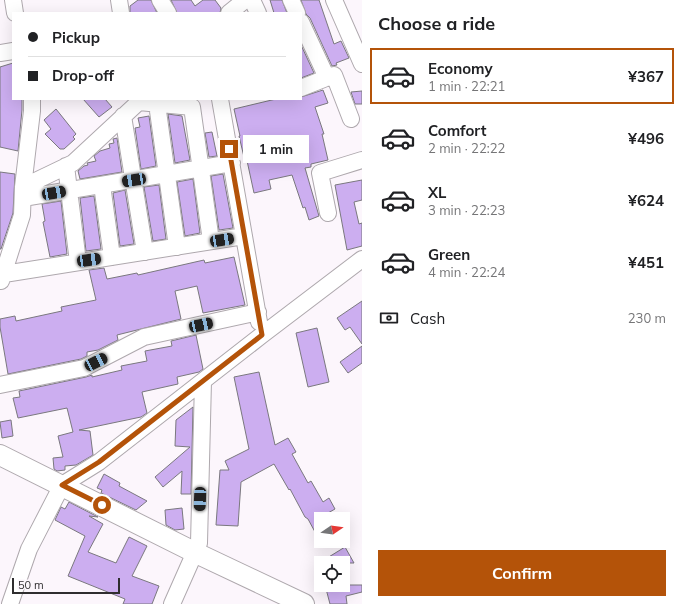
<!DOCTYPE html>
<html lang="en">
<head>
<meta charset="utf-8">
<style>
  :root { --surface:#fff; --page:#f2f2f2; --text:#202124; --muted:#757577; --line:#e0e0e0; --accent:#b45309 }
  body { margin:0; font-family:Mulish,sans-serif; background:var(--page); color:var(--text); height:100vh; display:flex; flex-direction:column; font-size:15px; white-space:nowrap }
  * { box-sizing:border-box; margin:0 }
  p { font-size:13px; color:var(--muted) }
  .icon { flex:none; width:22px; height:22px; fill:none; stroke:currentColor; stroke-width:2; stroke-linecap:round; stroke-linejoin:round }
  .map { position:relative; flex:1; overflow:hidden }
  .side { display:flex; flex-direction:column; background:var(--surface); width:320px }
  .side>* { flex:none }
  .guide { position:absolute; left:12px; top:12px; width:290px; height:88px; border-radius:0px; box-shadow:0 4px 16px #0002; display:grid; align-content:center; height:88px; padding:0 16px; background:var(--surface) }
  .needle { width:26px; rotate:77deg }
  .controls { position:absolute; left:314px; top:512px; display:grid; gap:8px }
  .controls a { display:grid; place-items:center; width:36px; height:36px; border-radius:0px; background:var(--surface); box-shadow:0 4px 16px #0002; font-size:20px }
  .scale { position:absolute; left:12px; bottom:10px; width:108px; box-sizing:border-box; padding-left:4px; border:2px solid #2f2d2f; border-top:0; font-size:11px; line-height:14px; white-space:nowrap; color:#2f2d2f; -webkit-text-stroke:3px #fcf6fc; paint-order:stroke }
  .end { position:absolute; width:18px; height:18px; margin:-9px; border:5px solid #b45309; background:#fff; box-shadow:0 0 0 2px #fff }
  .from { border-radius:50% }
  .bubble { position:absolute; height:28px; border-radius:0px; background:var(--surface); box-shadow:0 4px 16px #0002; font-size:13px; font-weight:700; line-height:28px; text-align:center }
  .car { position:absolute; width:12px; height:24px; margin:-12px -6px; border-radius:5px; box-shadow:0 0 3px 1px #0007; background:linear-gradient(#222 24%,#8ab4d8 0 40%,#222 0 76%,#8ab4d8 0 86%,#222 0) }
  .guide b { display:flex; align-items:center; gap:14px; height:38px; font-size:15px }
  .guide b+b { border-top:1px solid var(--line) }
  .guide i { width:10px; height:10px; background:var(--text) }
  ul { padding:0; list-style:none }
  li { display:flex; align-items:center; gap:12px; height:56px; margin:0 8px 6px; padding:0 8px; border:2px solid transparent; border-radius:0px }
  li div { flex:1 }
  li b { display:block; font-size:15px }
  li em { font-style:normal; font-weight:700 }
  li.active { border-color:var(--accent) }
  li>.icon { width:36px; height:36px; stroke-width:1.5 }
  h2 { padding:0 16px; font-size:18px; line-height:48px }
  .pay { display:flex; align-items:center; gap:10px; height:44px; padding:0 16px; font-size:15px }
  .pay p { margin-inline-start:auto }
  .cta { display:flex; gap:8px; margin-top:auto; padding:8px 16px }
  .cta a { flex:1; height:46px; border-radius:0px; background:var(--accent); color:#fff; font-size:16px; font-weight:700; line-height:46px; text-align:center }
  main { display:flex; flex:1; min-height:0 }
  .map>svg:first-child { display:block }
</style>
</head>
<body>
<main>
<div class="map">
<svg width="362" height="604" viewBox="0 0 362 604">
  <rect width="100%" height="100%" fill="#fcf6fc"/>
  <path fill="#ccaef0" stroke="#7a787e" d="M 138,0 L 151,0 L 157,13 L 130,13 L 130,6 Z
    M 171,0 L 191,0 L 195,6 L 203,0 L 215,0 L 221,8 L 220,13 L 177,13 Z
    M 270,0 L 282,0 L 287,13 L 274,13 Z
    M 301,0 L 319,0 L 334,44 L 341,41 L 349,58 L 336,63 L 337,65 L 332,66 L 310,18 L 306,14 Z
    M 301,45 L 314,73 L 301,78 Z
    M 13,63 L 13,99 L 22,99 L 22,110 L 18,151 L 0,147 L 0,67 Z
    M 323,90 L 328,103 L 315,107 L 324,134 L 322,134 L 328,160 L 311,164 L 311,167 L 305,168 L 319,216 L 309,220 L 305,207 L 303,208 L 292,175 L 269,180 L 271,189 L 254,193 L 246,156 L 244,157 L 239,136 L 240,136 L 234,109 L 276,99 L 301,99 L 301,97 Z
    M 362,91 L 362,104 L 355,104 L 351,92 Z
    M 83,99 L 105,99 L 112,107 L 99,117 Z
    M 56,109 L 76,134 L 73,137 L 75,139 L 64,149 L 60,149 L 45,134 L 51,129 L 44,120 Z
    M 168,114 L 182,116 L 190,160 L 175,163 Z
    M 149,116 L 156,166 L 141,169 L 135,128 L 140,127 L 138,118 Z
    M 212,132 L 217,156 L 209,157 L 205,133 Z
    M 117,138 L 122,172 L 80,179 L 78,171 L 84,166 L 88,165 L 87,163 L 96,161 L 94,156 L 100,151 L 110,148 L 109,144 L 114,143 L 113,139 Z
    M 0,172 L 15,174 L 13,213 L 1,249 L 0,249 Z
    M 223,174 L 233,228 L 219,230 L 211,176 Z
    M 193,179 L 200,233 L 185,236 L 177,182 Z
    M 362,180 L 362,200 L 354,202 L 359,224 L 362,223 L 362,246 L 347,250 L 335,185 Z
    M 159,185 L 166,239 L 153,241 L 144,187 Z
    M 125,190 L 134,244 L 120,246 L 113,193 Z
    M 94,196 L 101,249 L 86,251 L 80,198 Z
    M 61,201 L 67,254 L 50,257 L 43,222 L 45,221 L 42,204 Z
    M 234,257 L 245,305 L 203,313 L 197,286 L 175,291 L 181,319 L 117,335 L 118,340 L 98,350 L 87,352 L 87,356 L 81,359 L 8,374 L 0,327 L 0,319 L 15,316 L 16,321 L 62,311 L 61,307 L 96,300 L 89,270 L 104,268 L 107,279 L 137,273 L 138,275 L 204,260 L 205,263 Z
    M 362,301 L 362,344 L 350,327 L 345,330 L 337,318 Z
    M 317,328 L 329,382 L 308,387 L 296,333 Z
    M 196,335 L 203,369 L 199,372 L 177,377 L 178,384 L 142,392 L 147,413 L 141,417 L 79,430 L 90,431 L 93,455 L 76,465 L 65,466 L 65,470 L 57,471 L 54,469 L 53,458 L 63,457 L 58,436 L 73,432 L 67,408 L 18,418 L 13,398 L 20,397 L 19,391 L 86,377 L 92,375 L 92,377 L 122,370 L 121,366 L 147,361 L 145,351 L 172,346 L 171,341 Z
    M 362,346 L 362,363 L 348,373 L 340,362 Z
    M 259,372 L 275,445 L 288,438 L 296,452 L 292,454 L 308,483 L 311,481 L 323,502 L 329,498 L 335,509 L 321,517 L 321,543 L 308,519 L 305,517 L 290,489 L 289,490 L 274,464 L 241,482 L 238,526 L 216,525 L 220,470 L 229,470 L 225,461 L 249,449 L 234,377 Z
    M 193,407 L 191,494 L 181,494 L 182,471 L 163,487 L 155,477 L 190,447 L 175,446 L 176,420 Z
    M 11,420 L 13,436 L 2,438 L 0,422 Z
    M 104,474 L 120,483 L 119,486 L 147,501 L 136,510 L 101,493 L 102,490 L 97,488 Z
    M 69,502 L 98,517 L 89,516 L 103,524 L 88,552 L 116,563 L 129,537 L 147,546 L 132,576 L 159,586 L 152,604 L 123,604 L 125,599 L 68,576 L 85,536 L 55,520 L 61,507 L 65,509 Z
    M 182,508 L 184,529 L 175,530 L 166,525 L 165,510 Z
    M 345,547 L 354,563 L 319,563 Z
    M 325,585 L 362,585 L 362,592 L 346,596 L 347,604 L 330,604 Z"/>
  <g fill="none" stroke-linecap="round" stroke-linejoin="round">
    <g stroke="#aea8ad" stroke-width="18">
      <path id="minor" d="M 13,0 L 15,13
        M 119,0 L 121,13
        M 160,0 L 168,13
        M 252,0 L 258,13
        M 291,0 L 297,13
        M 334,0 L 362,64
        M 229,13 L 245,0
        M 301,22 L 327,78
        M 0,53 L 13,51
        M 301,88 L 334,75 L 351,119
        M 220,99 L 259,322
        M 139,102 L 192,107 L 211,241
        M 157,104 L 177,247
        M 123,116 L 145,252
        M 66,166 L 78,262
        M 102,185 L 112,257
        M 23,187 L 73,163 L 142,99
        M 23,198 L 232,163
        M 328,213 L 320,173 L 362,160
        M 4,274 L 244,236
        M 1,281 L 22,215 L 23,187 L 32,111 L 32,99
        M 0,385 L 84,368 L 144,337 L 258,312
        M 10,604 L 29,549 L 62,485 L 99,462 L 262,335 L 362,259
        M 172,604 L 199,543 L 203,381"/>
    </g>
    <g stroke="#aea8ad" stroke-width="22">
      <path id="tertiary" d="M 0,455 L 194,552 L 304,604"/>
    </g>
    <use href="#minor" stroke="#fff" stroke-width="16"/>
    <use href="#tertiary" stroke="#fff" stroke-width="20"/>
  </g>
  <g fill="none" stroke-linecap="round" stroke-linejoin="round">
    <path stroke="#b45309" stroke-width="5" d="M 102,505 L 62,485 L 99,462 L 262,335 L 229,149"/>
  </g>
</svg>
<div class="controls">
<a><svg class="needle" viewBox="-14 -14 28 28"><path d="M0-13l5 13h-10z" fill="#e53935"/><path d="M0 13l5-13h-10z" fill="#757577"/></svg></a>
<a><svg class="icon" aria-label="locate" viewBox="0 0 24 24"><circle cx="12" cy="12" r="6"/><path d="M12 2v4M12 18v4M2 12h4M18 12h4"/></svg></a>
</div>
<div class="scale">50 m</div>
<i class="end from" style="left:102px;top:505px"></i>
<i class="end" style="left:229px;top:149px"></i>
<div class="bubble" style="left:243px;top:135px;width:66px">1 min</div>
<i class="car" style="left:134px;top:180px;rotate:261deg"></i>
<i class="car" style="left:54px;top:193px;rotate:80deg"></i>
<i class="car" style="left:222px;top:240px;rotate:81deg"></i>
<i class="car" style="left:89px;top:260px;rotate:82deg"></i>
<i class="car" style="left:201px;top:325px;rotate:78deg"></i>
<i class="car" style="left:96px;top:362px;rotate:63deg"></i>
<i class="car" style="left:200px;top:499px;rotate:182deg"></i>
<div class="guide">
<b><i class="from"></i>Pickup</b>
<b><i></i>Drop-off</b>
</div>
</div>
<section class="side">
<h2>Choose a ride</h2>
<ul>
<li class="active"><svg class="icon" aria-label="car" viewBox="0 0 24 24"><path d="M5 17H2v-5l4-1 3-4h7l3 4 3 1v5h-3M9 17h6M6 11h13"/><circle cx="7" cy="17" r="2"/><circle cx="17" cy="17" r="2"/></svg><div><b>Economy</b><p>1 min · 22:21</p></div><em>¥367</em></li>
<li><svg class="icon" aria-label="car" viewBox="0 0 24 24"><path d="M5 17H2v-5l4-1 3-4h7l3 4 3 1v5h-3M9 17h6M6 11h13"/><circle cx="7" cy="17" r="2"/><circle cx="17" cy="17" r="2"/></svg><div><b>Comfort</b><p>2 min · 22:22</p></div><em>¥496</em></li>
<li><svg class="icon" aria-label="car" viewBox="0 0 24 24"><path d="M5 17H2v-5l4-1 3-4h7l3 4 3 1v5h-3M9 17h6M6 11h13"/><circle cx="7" cy="17" r="2"/><circle cx="17" cy="17" r="2"/></svg><div><b>XL</b><p>3 min · 22:23</p></div><em>¥624</em></li>
<li><svg class="icon" aria-label="car" viewBox="0 0 24 24"><path d="M5 17H2v-5l4-1 3-4h7l3 4 3 1v5h-3M9 17h6M6 11h13"/><circle cx="7" cy="17" r="2"/><circle cx="17" cy="17" r="2"/></svg><div><b>Green</b><p>4 min · 22:24</p></div><em>¥451</em></li>
</ul>
<div class="pay"><svg class="icon" aria-label="cash" viewBox="0 0 24 24"><path d="M3 7h18v10H3z"/><circle cx="12" cy="12" r="2"/></svg>Cash<p>230 m</p></div>
<div class="cta"><a>Confirm</a></div>
</section>
</main>
</body>
</html>
